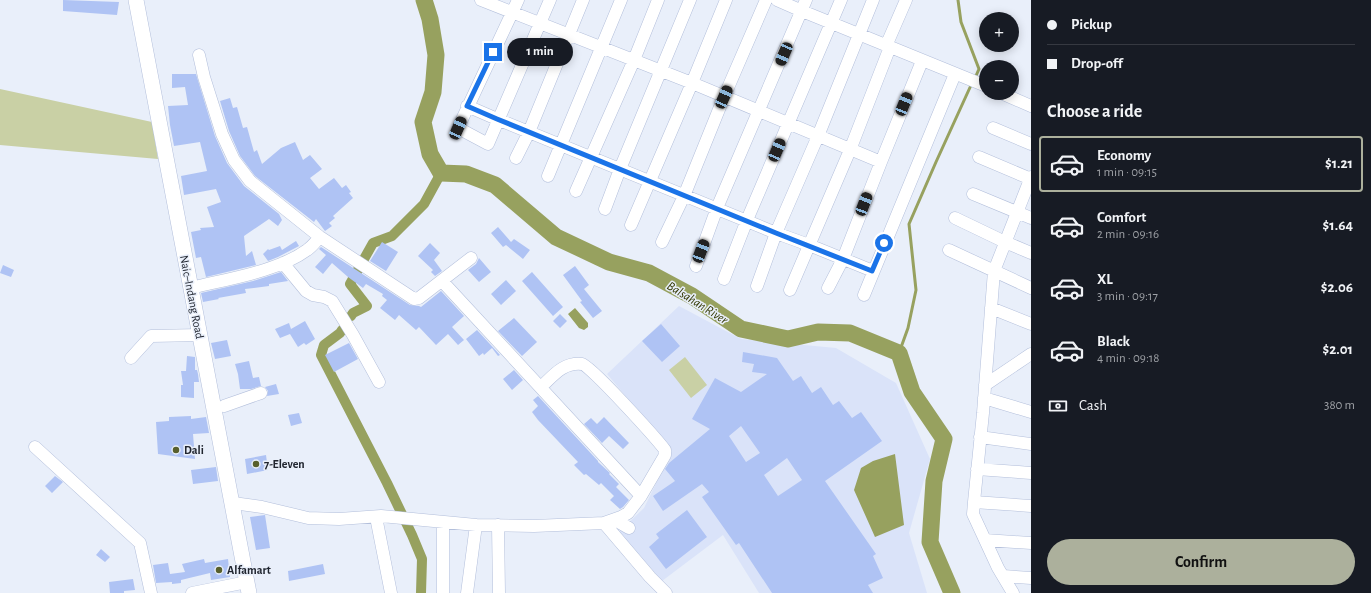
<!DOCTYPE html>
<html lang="en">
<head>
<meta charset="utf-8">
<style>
  :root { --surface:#171b24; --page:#20242c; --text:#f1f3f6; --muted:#9ea1a6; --line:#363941; --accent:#acb09c }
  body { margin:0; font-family:"Alegreya Sans",sans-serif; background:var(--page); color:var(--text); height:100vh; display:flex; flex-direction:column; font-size:15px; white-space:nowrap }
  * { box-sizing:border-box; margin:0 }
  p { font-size:13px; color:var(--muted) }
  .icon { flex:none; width:22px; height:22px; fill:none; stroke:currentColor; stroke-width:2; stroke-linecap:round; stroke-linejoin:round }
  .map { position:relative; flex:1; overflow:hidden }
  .side { display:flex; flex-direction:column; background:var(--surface); width:340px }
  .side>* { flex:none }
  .top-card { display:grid; align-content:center; height:88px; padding:0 16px; background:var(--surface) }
  .buttons { position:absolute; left:979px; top:12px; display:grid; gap:8px }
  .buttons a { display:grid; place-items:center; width:40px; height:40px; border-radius:50%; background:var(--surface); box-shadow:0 2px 10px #0003; font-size:20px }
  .end { position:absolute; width:18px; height:18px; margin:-9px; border:5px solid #1a73e8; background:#fff; box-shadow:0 0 0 2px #fff }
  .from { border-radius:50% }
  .bubble { position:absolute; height:28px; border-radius:14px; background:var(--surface); box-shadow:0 2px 10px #0003; font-size:13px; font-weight:600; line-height:28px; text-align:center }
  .car { position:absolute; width:12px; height:24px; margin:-12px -6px; border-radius:5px; box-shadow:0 0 3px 1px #0007; background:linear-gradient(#222 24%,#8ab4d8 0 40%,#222 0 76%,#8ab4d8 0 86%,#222 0) }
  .top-card b { display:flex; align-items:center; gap:14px; height:38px; font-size:15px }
  .top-card b+b { border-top:1px solid var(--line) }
  .top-card i { width:10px; height:10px; background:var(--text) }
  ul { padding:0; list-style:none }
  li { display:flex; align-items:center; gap:12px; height:56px; margin:0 8px 6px; padding:0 8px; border:2px solid transparent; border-radius:4px }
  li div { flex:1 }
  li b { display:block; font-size:15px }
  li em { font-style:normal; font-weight:600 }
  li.on { border-color:var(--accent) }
  li>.icon { width:36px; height:36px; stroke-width:1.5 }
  h2 { padding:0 16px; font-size:18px; line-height:48px }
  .pay { display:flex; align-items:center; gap:10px; height:44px; padding:0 16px; font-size:15px }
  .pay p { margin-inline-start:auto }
  .action { display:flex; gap:8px; margin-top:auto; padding:8px 16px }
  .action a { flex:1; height:46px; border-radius:24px; background:var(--accent); color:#111; font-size:16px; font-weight:600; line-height:46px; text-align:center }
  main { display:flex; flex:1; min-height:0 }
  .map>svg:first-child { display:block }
</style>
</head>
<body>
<main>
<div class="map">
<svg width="1031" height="593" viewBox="0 0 1031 593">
  <rect width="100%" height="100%" fill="#e9effa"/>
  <path fill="#dae3f9" d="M 679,306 L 741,339 L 836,348 L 896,383 L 930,459 L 909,533 L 927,593 L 759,593 L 723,535 L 662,581 L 619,532 L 644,508 L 672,451 L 607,374 Z"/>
  <path fill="#c9d0a5" d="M 0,89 L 152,122 L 158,159 L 0,145 Z
    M 685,357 L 707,385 L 691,398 L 669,370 Z"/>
  <path fill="#97a15f" d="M 575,308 L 588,323 L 588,327 L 584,330 L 579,328 L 568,314 Z
    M 895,454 L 904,525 L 875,537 L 854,490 L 861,468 L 873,461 Z"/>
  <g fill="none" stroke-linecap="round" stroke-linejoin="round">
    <path stroke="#97a15f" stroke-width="3" d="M 958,0 L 961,22 L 979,69 L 975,78
      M 899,353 L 908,328 L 916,290 L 909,224 L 936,162 L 972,83"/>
    <path stroke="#97a15f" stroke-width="10" d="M 351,316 L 353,313 L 367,306 L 350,284 L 373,243 L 392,236 L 424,204 L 441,173
      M 342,330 L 340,333 L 324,345 L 321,355 L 387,483 L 412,535 L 422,559 L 421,593"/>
    <path stroke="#97a15f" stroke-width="17" d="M 424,0 L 430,19 L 436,55 L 433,92 L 423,122 L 430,154 L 441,173 L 466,174 L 495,185 L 556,237 L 609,262 L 649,273 L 692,296 L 741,329 L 788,339 L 818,332 L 850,333 L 899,353 L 912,392 L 944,439 L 934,481 L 930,542 L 952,593"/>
  </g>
  <path fill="#afc3f4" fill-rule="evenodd" d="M 63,0 L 119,2 L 117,15 L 63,11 Z
    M 172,74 L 196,74 L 215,136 L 227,163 L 244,186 L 279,214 L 282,220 L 278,226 L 269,219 L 244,236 L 246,256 L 252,251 L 256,265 L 206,277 L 201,257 L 196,258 L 191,232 L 201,230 L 200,228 L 214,227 L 207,207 L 221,202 L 216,189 L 184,195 L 181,176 L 207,171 L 200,142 L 174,146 L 170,125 L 168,106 L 188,105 L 185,87 L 172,88 Z
    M 230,98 L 233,108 L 237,107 L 243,128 L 247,127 L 254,152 L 257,150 L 262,164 L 281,148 L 295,142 L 303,160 L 310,155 L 322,169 L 310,178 L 319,189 L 334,178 L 342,188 L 346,185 L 351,192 L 349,193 L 353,198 L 333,216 L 335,218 L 329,223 L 332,226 L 325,231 L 316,219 L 314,222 L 255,176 L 240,156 L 229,131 L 220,101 Z
    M 498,227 L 511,242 L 514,239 L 530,250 L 523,259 L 506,245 L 503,247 L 491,233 Z
    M 296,241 L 299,246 L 278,257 L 268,261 L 263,254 L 268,249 L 269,250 L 280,246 L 282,250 Z
    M 382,242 L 398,252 L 386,271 L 370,261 Z
    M 430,243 L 440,253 L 434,260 L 442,271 L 435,276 L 431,272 L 433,270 L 418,256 Z
    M 321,247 L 410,305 L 419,306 L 421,307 L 441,291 L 464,316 L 452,327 L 464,340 L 458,345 L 448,334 L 436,345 L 419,327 L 416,330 L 399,315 L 395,320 L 380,308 L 387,300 L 382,296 L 383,294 L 366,284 L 363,288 L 348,277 L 332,263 L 323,274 L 315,267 L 326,255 L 319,249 Z
    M 479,258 L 491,272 L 479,282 L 468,270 L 476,264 Z
    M 3,265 L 14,270 L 11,277 L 0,273 Z
    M 575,266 L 589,285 L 584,289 L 602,311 L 593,318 L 580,302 L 582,301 L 563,275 Z
    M 281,272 L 288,281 L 269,284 L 269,286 L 245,289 L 246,293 L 218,298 L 219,299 L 203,302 L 201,293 L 253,281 Z
    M 532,272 L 563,307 L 553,316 L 522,281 Z
    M 506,280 L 516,291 L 501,305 L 491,294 Z
    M 560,314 L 567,321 L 560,328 L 553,321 Z
    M 514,318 L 537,342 L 522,356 L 498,331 Z
    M 305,321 L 315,339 L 306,345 L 304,343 L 298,347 L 290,334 L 280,338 L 275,329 L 289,323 L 291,329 Z
    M 661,324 L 680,346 L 662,362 L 642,341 Z
    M 477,330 L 500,355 L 498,356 L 492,348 L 484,355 L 483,353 L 479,356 L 466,339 Z
    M 227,340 L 231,356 L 215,359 L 211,343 Z
    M 349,343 L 358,359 L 334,372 L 325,355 Z
    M 743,352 L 777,358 L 793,381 L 801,376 L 812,393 L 821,387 L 833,405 L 839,401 L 852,418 L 861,412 L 882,441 L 825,481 L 876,554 L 873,556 L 883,578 L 868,585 L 873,593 L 772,593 L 739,543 L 736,545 L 702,497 L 709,492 L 702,484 L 663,511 L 653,496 L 675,481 L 665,469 L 669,463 L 710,429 L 692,419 L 715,378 L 741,392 L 767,374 L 752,372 L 754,364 L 742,362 ZM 741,426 L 760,453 L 746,462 L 729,436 ZM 787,458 L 802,480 L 778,496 L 764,475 Z
    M 187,356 L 195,357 L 195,370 L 197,370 L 198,374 L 199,382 L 194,382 L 194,398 L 181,397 L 181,385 L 183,385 L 181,371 L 186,371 Z
    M 249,361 L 253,378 L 259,377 L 261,386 L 251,389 L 240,389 L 238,374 L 235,364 Z
    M 514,370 L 523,380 L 512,390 L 503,379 Z
    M 276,384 L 279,394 L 267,396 L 268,391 L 265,387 Z
    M 538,396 L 598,461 L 598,462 L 610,473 L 609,474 L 619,484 L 616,487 L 629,500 L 623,507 L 620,509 L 610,500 L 614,496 L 601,483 L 599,485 L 586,474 L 584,475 L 574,465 L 578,462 L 538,420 L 532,412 L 538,406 L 533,400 Z
    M 299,413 L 302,423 L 291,426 L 288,415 Z
    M 191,416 L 191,419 L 206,417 L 209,433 L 193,434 L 195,459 L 158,454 L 156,422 L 169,421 L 169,417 Z
    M 604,417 L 629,443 L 623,449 L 609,436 L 602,443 L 584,424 L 591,418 L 597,424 Z
    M 266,455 L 268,470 L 247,474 L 245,459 Z
    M 216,467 L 218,481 L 193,484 L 191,470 Z
    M 55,476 L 63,482 L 52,493 L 45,486 Z
    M 687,510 L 707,537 L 666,569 L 649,547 L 659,538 L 656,534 Z
    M 265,515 L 270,548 L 256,550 L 250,517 Z
    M 101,549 L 110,557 L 105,562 L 96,555 Z
    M 204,559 L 205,563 L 228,559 L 230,577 L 211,580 L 210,573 L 181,580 L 181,583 L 172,584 L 172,582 L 156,583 L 153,565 L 168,563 L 170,574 L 185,572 L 182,564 Z
    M 323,564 L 325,574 L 289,581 L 288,571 Z
    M 133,579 L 135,590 L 124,591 L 124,593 L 110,593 L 109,582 Z"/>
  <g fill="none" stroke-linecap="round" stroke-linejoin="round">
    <g stroke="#b3bfdb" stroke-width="13">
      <path id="minor" d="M 481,0 L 692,83 L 881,162
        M 518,0 L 458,128 L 488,144 L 550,0
        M 777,0 L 802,11 L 986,86
        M 886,46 L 906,0
        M 199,55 L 204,77 L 222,134 L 234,160 L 250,181 L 320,237 L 414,299 L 419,298 L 471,258
        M 1001,93 L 1031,106
        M 467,106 L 497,119 L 776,233 L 809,245 L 873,271
        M 993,128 L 1031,144
        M 979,157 L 1031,179
        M 516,158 L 529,132 L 583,0
        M 548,176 L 621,0
        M 576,191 L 634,60 L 658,0
        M 973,194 L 1031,218
        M 605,209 L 620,169 L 690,0
        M 955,218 L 1005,242 L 1031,253
        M 631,225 L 692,83 L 726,0
        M 662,242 L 684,196 L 724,97 L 766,0
        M 949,250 L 1031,288
        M 283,263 L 306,291 L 313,295 L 324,297 L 332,301 L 353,335 L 379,382
        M 696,266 L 717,208 L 806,0
        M 724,279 L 747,220 L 841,0
        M 442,281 L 641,496
        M 757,286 L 776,233 L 818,136 L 873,0
        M 191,288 C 226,279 277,272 307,250 C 312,247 316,241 320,237
        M 828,288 L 843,259 L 881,162 L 922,61
        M 790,290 L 850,150 L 890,47
        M 864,295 L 955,74
        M 991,308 L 1031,324
        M 131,358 L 151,336 L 200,335
        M 985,385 L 1031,354
        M 984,398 L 1031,412
        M 224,406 L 261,393
        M 980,437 L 1031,444
        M 35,447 L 140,543 L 151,593
        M 977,469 L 1031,473
        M 974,502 L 1031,506
        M 233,503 L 262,507 L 308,518 L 339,519 L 381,516 L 476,525 L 534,526 L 604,523 L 621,517 L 628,513 L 641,496 L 665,455 L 665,450 C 656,438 590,365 582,364 C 563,362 553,376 541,387
        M 376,517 L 391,593
        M 615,520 L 629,528
        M 443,522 L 443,593
        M 604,523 L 650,577 L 666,593
        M 498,525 L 499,593
        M 985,540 L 1031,543
        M 1003,576 L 1031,578
        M 192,593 L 247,582
        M 467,593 L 476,525
        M 1013,593 L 998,568 L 973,514 L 974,502 L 983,413 L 994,271 L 1031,177"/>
    </g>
    <g stroke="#b3bfdb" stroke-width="16">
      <path id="major" d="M 136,0 L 249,593"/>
    </g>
    <use href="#minor" stroke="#fff" stroke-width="12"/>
    <use href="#major" stroke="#fff" stroke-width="15"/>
  </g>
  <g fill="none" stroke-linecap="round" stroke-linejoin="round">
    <path stroke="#1a73e8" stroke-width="5" d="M 493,52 L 467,106 L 497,119 L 776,233 L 872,271 L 884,243"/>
  </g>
  <g fill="#585f2d" stroke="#e9effa" stroke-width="1.5">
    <circle cx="176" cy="450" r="4"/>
    <circle cx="256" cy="464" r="4"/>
    <circle cx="219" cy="570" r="4"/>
  </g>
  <g text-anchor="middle" stroke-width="3" stroke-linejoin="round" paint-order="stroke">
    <g font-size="12" fill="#20252f" stroke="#e9effa">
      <text transform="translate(192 297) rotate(79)" y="4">Naic–Indang Road</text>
    </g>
    <g font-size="12" font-weight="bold" fill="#20252f" stroke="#e9effa" text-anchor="start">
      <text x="184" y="454">Dali</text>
      <text x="264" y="468">7-Eleven</text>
      <text x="227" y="574">Alfamart</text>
    </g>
    <g font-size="13" font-style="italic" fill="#333802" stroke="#e9effa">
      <text transform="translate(698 302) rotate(32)" y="5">Balsahan River</text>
    </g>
  </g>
</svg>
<div class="buttons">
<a>+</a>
<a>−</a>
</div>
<i class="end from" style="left:884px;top:243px"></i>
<i class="end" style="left:493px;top:52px"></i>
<div class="bubble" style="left:507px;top:38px;width:66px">1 min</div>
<i class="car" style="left:784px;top:54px;rotate:203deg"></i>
<i class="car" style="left:724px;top:97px;rotate:24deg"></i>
<i class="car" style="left:904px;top:104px;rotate:22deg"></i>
<i class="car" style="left:458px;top:128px;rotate:24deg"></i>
<i class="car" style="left:777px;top:150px;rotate:23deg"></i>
<i class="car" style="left:864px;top:204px;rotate:21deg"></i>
<i class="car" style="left:701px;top:251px;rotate:21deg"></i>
</div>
<section class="side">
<div class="top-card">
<b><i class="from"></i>Pickup</b>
<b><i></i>Drop-off</b>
</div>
<h2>Choose a ride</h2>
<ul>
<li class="on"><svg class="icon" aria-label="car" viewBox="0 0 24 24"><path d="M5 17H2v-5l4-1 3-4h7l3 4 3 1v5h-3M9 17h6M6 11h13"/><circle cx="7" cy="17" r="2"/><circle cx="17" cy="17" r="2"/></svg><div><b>Economy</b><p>1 min · 09:15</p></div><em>$1.21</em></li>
<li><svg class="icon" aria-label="car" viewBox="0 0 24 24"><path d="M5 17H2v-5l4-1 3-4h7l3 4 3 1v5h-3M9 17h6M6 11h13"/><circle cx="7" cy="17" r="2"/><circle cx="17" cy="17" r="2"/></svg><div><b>Comfort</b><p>2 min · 09:16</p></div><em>$1.64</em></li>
<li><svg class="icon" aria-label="car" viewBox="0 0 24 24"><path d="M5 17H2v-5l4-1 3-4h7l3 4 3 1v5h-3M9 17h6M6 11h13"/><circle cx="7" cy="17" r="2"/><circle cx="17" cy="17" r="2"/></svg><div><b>XL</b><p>3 min · 09:17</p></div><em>$2.06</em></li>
<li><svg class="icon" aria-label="car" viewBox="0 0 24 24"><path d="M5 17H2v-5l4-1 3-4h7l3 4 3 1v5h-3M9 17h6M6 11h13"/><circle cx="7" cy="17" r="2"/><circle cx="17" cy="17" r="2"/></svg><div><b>Black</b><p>4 min · 09:18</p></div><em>$2.01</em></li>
</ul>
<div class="pay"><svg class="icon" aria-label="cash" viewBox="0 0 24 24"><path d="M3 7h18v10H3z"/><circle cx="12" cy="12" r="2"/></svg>Cash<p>380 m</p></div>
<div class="action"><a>Confirm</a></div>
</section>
</main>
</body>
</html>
